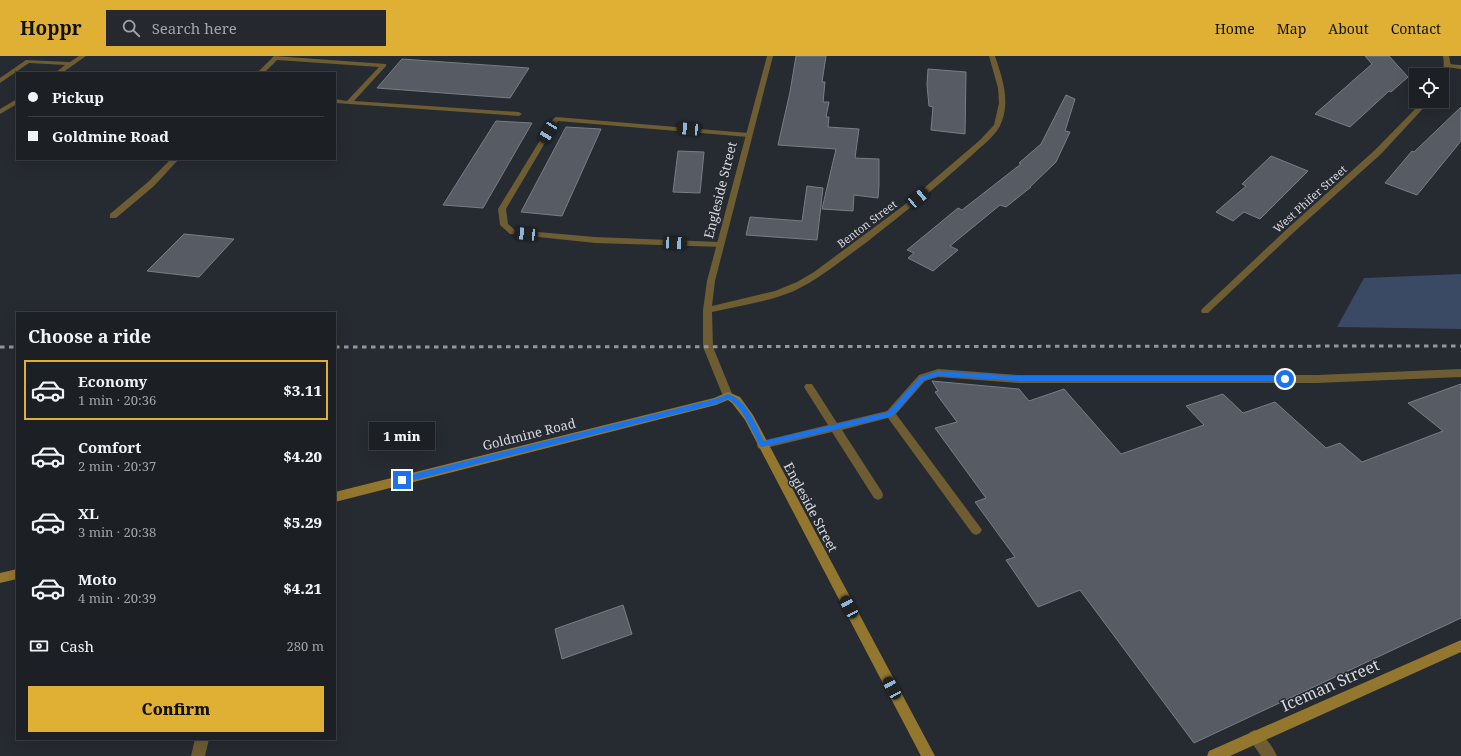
<!DOCTYPE html>
<html lang="en">
<head>
<meta charset="utf-8">
<style>
  :root { --surface:#1c2025; --page:#25282d; --text:#f1f3f6; --muted:#a0a3a7; --line:#3a3e42; --accent:#dfb034 }
  body { margin:0; font-family:"Noto Serif",serif; background:var(--page); color:var(--text); height:100vh; display:flex; flex-direction:column; font-size:15px; white-space:nowrap }
  * { box-sizing:border-box; margin:0 }
  p { font-size:13px; color:var(--muted) }
  .icon { flex:none; width:22px; height:22px; fill:none; stroke:currentColor; stroke-width:2; stroke-linecap:round; stroke-linejoin:round }
  .map { position:relative; flex:1; overflow:hidden }
  .side { position:absolute; left:16px; top:256px; width:320px; height:428px; display:flex; flex-direction:column; background:var(--surface); border-radius:0px; box-shadow:0 4px 16px #0002,0 0 0 1px var(--line) }
  .side>* { flex:none }
  .guide { position:absolute; left:16px; top:16px; width:320px; height:88px; border-radius:0px; box-shadow:0 4px 16px #0002,0 0 0 1px var(--line); display:grid; align-content:center; height:88px; padding:0 12px; background:var(--surface) }
  .tools { position:absolute; left:1409px; top:12px; display:grid; gap:8px }
  .tools a { display:grid; place-items:center; width:40px; height:40px; border-radius:0px; background:var(--surface); box-shadow:0 4px 16px #0002,0 0 0 1px var(--line); font-size:20px }
  .end { position:absolute; width:18px; height:18px; margin:-9px; border:5px solid #1a73e8; background:#fff; box-shadow:0 0 0 2px #fff }
  .from { border-radius:50% }
  .bubble { position:absolute; height:28px; border-radius:0px; background:var(--surface); box-shadow:0 4px 16px #0002,0 0 0 1px var(--line); font-size:13px; font-weight:800; line-height:28px; text-align:center }
  .car { position:absolute; width:12px; height:24px; margin:-12px -6px; border-radius:5px; box-shadow:0 0 3px 1px #0007; background:linear-gradient(#222 24%,#8ab4d8 0 40%,#222 0 76%,#8ab4d8 0 86%,#222 0) }
  .guide b { display:flex; align-items:center; gap:14px; height:38px; font-size:15px }
  .guide b+b { border-top:1px solid var(--line) }
  .guide i { width:10px; height:10px; background:var(--text) }
  ul { padding:0; list-style:none }
  li { display:flex; align-items:center; gap:12px; height:60px; margin:0 8px 6px; padding:0 4px; border:2px solid transparent; border-radius:0px }
  li div { flex:1 }
  li b { display:block; font-size:15px }
  li em { font-style:normal; font-weight:800 }
  li.selected { border-color:var(--accent) }
  li>.icon { width:36px; height:36px; stroke-width:1.5 }
  h2 { padding:0 12px; font-size:18px; line-height:48px }
  .pay { display:flex; align-items:center; gap:10px; height:44px; padding:0 12px; font-size:15px }
  .pay p { margin-inline-start:auto }
  .cta { display:flex; gap:8px; margin-top:auto; padding:8px 12px }
  .cta a { flex:1; height:46px; border-radius:0px; background:var(--accent); color:#111; font-size:16px; font-weight:800; line-height:46px; text-align:center }
  header { display:flex; align-items:center; gap:24px; box-sizing:border-box; height:56px; padding:0 20px; background:var(--accent); color:#111 }
  header strong { font-size:19px }
  nav { display:flex; gap:22px; margin-inline-start:auto; font-size:14px }
  .search { width:280px; height:36px; background:var(--page); display:flex; align-items:center; gap:10px; box-sizing:border-box; padding:0 14px; border-radius:0px; color:var(--muted); font-size:15px }
  .map>svg:first-child { display:block }
</style>
</head>
<body>
<header>
<strong>Hoppr</strong>
<div class="search"><svg class="icon" aria-label="search" viewBox="0 0 24 24"><circle cx="10" cy="10" r="6"/><path d="M15 15l6 6"/></svg>Search here</div>
<nav><a>Home</a><a>Map</a><a>About</a><a>Contact</a></nav>
</header>
<div class="map">
<svg width="1461" height="700" viewBox="0 0 1461 700">
  <rect width="100%" height="100%" fill="#262a31"/>
  <path fill="#3a4964" d="M 1461,218 L 1461,273 L 1337,271 L 1364,222 Z"/>
  <path fill="#575b63" stroke="#797d85" d="M 796,0 L 826,0 L 822,26 L 825,26 L 823,46 L 829,46 L 826,61 L 829,61 L 828,71 L 859,73 L 855,102 L 879,103 L 879,130 L 878,142 L 854,139 L 853,155 L 822,153 L 836,93 L 778,89 L 790,36 Z
    M 1365,0 L 1389,0 L 1408,21 L 1391,36 L 1389,35 L 1350,71 L 1315,58 L 1372,8 Z
    M 402,3 L 529,12 L 510,42 L 377,32 Z
    M 928,13 L 966,16 L 965,78 L 931,74 L 933,51 L 929,50 L 927,29 Z
    M 1066,39 L 1075,43 L 1065,75 L 1070,76 L 1056,106 L 1030,131 L 1031,131 L 1006,151 L 1000,149 L 950,190 L 958,194 L 933,215 L 908,202 L 914,197 L 907,194 L 958,152 L 962,154 L 1021,108 L 1019,107 L 1041,88 Z
    M 1461,51 L 1461,85 L 1417,139 L 1385,127 L 1412,95 L 1414,96 Z
    M 496,65 L 532,67 L 483,152 L 443,149 Z
    M 566,71 L 601,73 L 562,160 L 521,156 Z
    M 678,95 L 704,96 L 700,137 L 673,136 Z
    M 1271,100 L 1308,115 L 1260,163 L 1244,156 L 1233,165 L 1216,156 L 1246,130 L 1242,128 Z
    M 807,130 L 823,132 L 817,184 L 746,179 L 750,161 L 802,165 Z
    M 184,178 L 234,183 L 199,221 L 147,215 Z
    M 932,325 L 1019,333 L 1029,345 L 1064,333 L 1121,398 L 1204,369 L 1186,350 L 1223,338 L 1243,357 L 1275,346 L 1326,392 L 1340,387 L 1362,406 L 1443,375 L 1408,347 L 1461,328 L 1461,562 L 1194,687 L 1080,534 L 1038,551 L 1006,504 L 1015,501 L 975,446 L 986,442 L 935,372 L 957,366 L 935,336 L 938,335 Z
    M 623,549 L 632,578 L 562,603 L 555,573 Z"/>
  <g fill="none" stroke-linecap="round" stroke-linejoin="round">
    <path fill="#6e5c32" fill-rule="evenodd" d="M 79,0 L 86,0 L 62,17 L 55,17 L 65,9 L 29,7 L 0,27 L 0,22 L 26,4 L 70,6 Z
      M 274,0 L 386,8 L 386,10 L 354,45 L 519,56 L 522,58 L 519,60 L 335,47 L 335,43 L 347,45 L 379,11 L 277,4 L 264,17 L 257,17 Z
      M 1448,8 L 1461,9 L 1461,13 L 1446,11 L 1445,10 Z
      M 17,43 L 17,48 L 0,58 L 0,53 Z
      M 556,61 L 748,77 L 752,79 L 748,81 L 558,65 L 506,153 L 508,168 L 515,174 L 595,181 L 720,186 L 724,189 L 723,191 L 595,187 L 510,178 L 500,169 L 498,153 L 553,63 Z
      M 171,103 L 179,103 L 154,130 L 116,162 L 110,162 L 110,158 L 148,126 Z
      M 938,313 L 1019,319 L 1317,319 L 1461,313 L 1461,321 L 1317,327 L 1019,327 L 938,321 L 925,325 L 896,358 L 980,471 L 982,474 L 980,477 L 976,479 L 972,477 L 888,362 L 842,374 L 882,436 L 883,439 L 882,442 L 878,444 L 874,442 L 832,376 L 762,393 L 758,392 L 757,389 L 758,386 L 762,385 L 828,369 L 804,331 L 806,328 L 812,328 L 837,367 L 887,355 L 919,319 Z
      M 1255,674 C 1264,678 1273,691 1277,700 L 1261,700 L 1248,681 L 1250,676 Z"/>
    <path fill="#6e5c32" fill-rule="evenodd" d="M 767,0 L 773,0 L 715,225 L 712,250 L 775,235 L 797,226 L 814,216 L 903,150 L 980,84 L 994,69 L 999,47 L 998,32 L 989,0 L 995,0 C 1002,21 1010,43 1002,65 C 997,80 981,90 970,101 C 937,131 902,158 867,186 C 843,203 821,222 794,235 C 768,246 739,250 712,256 L 713,291 L 733,340 L 731,343 L 725,343 L 723,340 L 703,291 L 703,254 L 707,225 Z
      M 1443,0 L 1449,0 L 1451,10 L 1445,29 L 1442,31 C 1442,20 1445,11 1443,0 Z
      M 1423,45 L 1430,45 L 1381,98 L 1293,177 L 1208,257 L 1202,257 L 1201,255 L 1202,253 L 1287,173 L 1375,94 Z
      M 195,683 L 209,683 L 205,700 L 191,700 Z"/>
    <path fill="#94772f" fill-rule="evenodd" d="M 728,336 L 740,341 L 753,359 L 935,700 L 921,700 L 745,364 L 732,347 L 728,344 L 716,349 L 335,446 L 335,436 L 714,342 Z
      M 17,513 L 17,523 L 0,527 L 0,517 Z
      M 1461,584 L 1461,596 L 1230,700 L 1207,700 L 1209,695 Z"/>
    <path stroke="#93969c" stroke-width="3" stroke-dasharray="4.5 4.5" stroke-linecap="butt" d="M 0,291 L 17,291
      M 335,291 L 1461,290"/>
  </g>
  <path fill="#1a73e8" d="M 938,315 L 1019,320 L 1285,320 L 1288,323 L 1285,325 L 1019,325 L 938,320 L 924,324 L 893,360 L 762,391 L 760,390 C 753,377 742,349 728,343 L 716,348 L 402,427 L 398,424 L 402,421 L 715,343 L 728,338 C 747,344 756,369 764,385 L 888,356 L 920,321 Z"/>
  <g text-anchor="middle" stroke-width="3" stroke-linejoin="round" paint-order="stroke">
    <g font-size="11" fill="#d7d9de" stroke="#262a31">
      <text transform="translate(1310 143) rotate(-42)" y="4">West Phifer Street</text>
      <text transform="translate(867 168) rotate(-37)" y="4">Benton Street</text>
    </g>
    <g font-size="13" fill="#d7d9de" stroke="#262a31">
      <text transform="translate(720 134) rotate(-76)" y="5">Engleside Street</text>
      <text transform="translate(529 378) rotate(-14)" y="5">Goldmine Road</text>
      <text transform="translate(811 451) rotate(62)" y="5">Engleside Street</text>
    </g>
    <g font-size="16" fill="#d7d9de" stroke="#262a31">
      <text transform="translate(1330 629) rotate(-24)" y="6">Iceman Street</text>
    </g>
  </g>
</svg>
<div class="tools">
<a><svg class="icon" aria-label="locate" viewBox="0 0 24 24"><circle cx="12" cy="12" r="6"/><path d="M12 2v4M12 18v4M2 12h4M18 12h4"/></svg></a>
</div>
<i class="end from" style="left:1285px;top:323px"></i>
<i class="end" style="left:402px;top:424px"></i>
<div class="bubble" style="left:369px;top:366px;width:66px">1 min</div>
<i class="car" style="left:689px;top:73px;rotate:275deg"></i>
<i class="car" style="left:548px;top:76px;rotate:211deg"></i>
<i class="car" style="left:918px;top:142px;rotate:50deg"></i>
<i class="car" style="left:526px;top:178px;rotate:276deg"></i>
<i class="car" style="left:675px;top:187px;rotate:93deg"></i>
<i class="car" style="left:849px;top:551px;rotate:332deg"></i>
<i class="car" style="left:892px;top:632px;rotate:332deg"></i>
<div class="guide">
<b><i class="from"></i>Pickup</b>
<b><i></i>Goldmine Road</b>
</div>
<section class="side">
<h2>Choose a ride</h2>
<ul>
<li class="selected"><svg class="icon" aria-label="car" viewBox="0 0 24 24"><path d="M5 17H2v-5l4-1 3-4h7l3 4 3 1v5h-3M9 17h6M6 11h13"/><circle cx="7" cy="17" r="2"/><circle cx="17" cy="17" r="2"/></svg><div><b>Economy</b><p>1 min · 20:36</p></div><em>$3.11</em></li>
<li><svg class="icon" aria-label="car" viewBox="0 0 24 24"><path d="M5 17H2v-5l4-1 3-4h7l3 4 3 1v5h-3M9 17h6M6 11h13"/><circle cx="7" cy="17" r="2"/><circle cx="17" cy="17" r="2"/></svg><div><b>Comfort</b><p>2 min · 20:37</p></div><em>$4.20</em></li>
<li><svg class="icon" aria-label="car" viewBox="0 0 24 24"><path d="M5 17H2v-5l4-1 3-4h7l3 4 3 1v5h-3M9 17h6M6 11h13"/><circle cx="7" cy="17" r="2"/><circle cx="17" cy="17" r="2"/></svg><div><b>XL</b><p>3 min · 20:38</p></div><em>$5.29</em></li>
<li><svg class="icon" aria-label="car" viewBox="0 0 24 24"><path d="M5 17H2v-5l4-1 3-4h7l3 4 3 1v5h-3M9 17h6M6 11h13"/><circle cx="7" cy="17" r="2"/><circle cx="17" cy="17" r="2"/></svg><div><b>Moto</b><p>4 min · 20:39</p></div><em>$4.21</em></li>
</ul>
<div class="pay"><svg class="icon" aria-label="cash" viewBox="0 0 24 24"><path d="M3 7h18v10H3z"/><circle cx="12" cy="12" r="2"/></svg>Cash<p>280 m</p></div>
<div class="cta"><a>Confirm</a></div>
</section>
</div>
</body>
</html>
